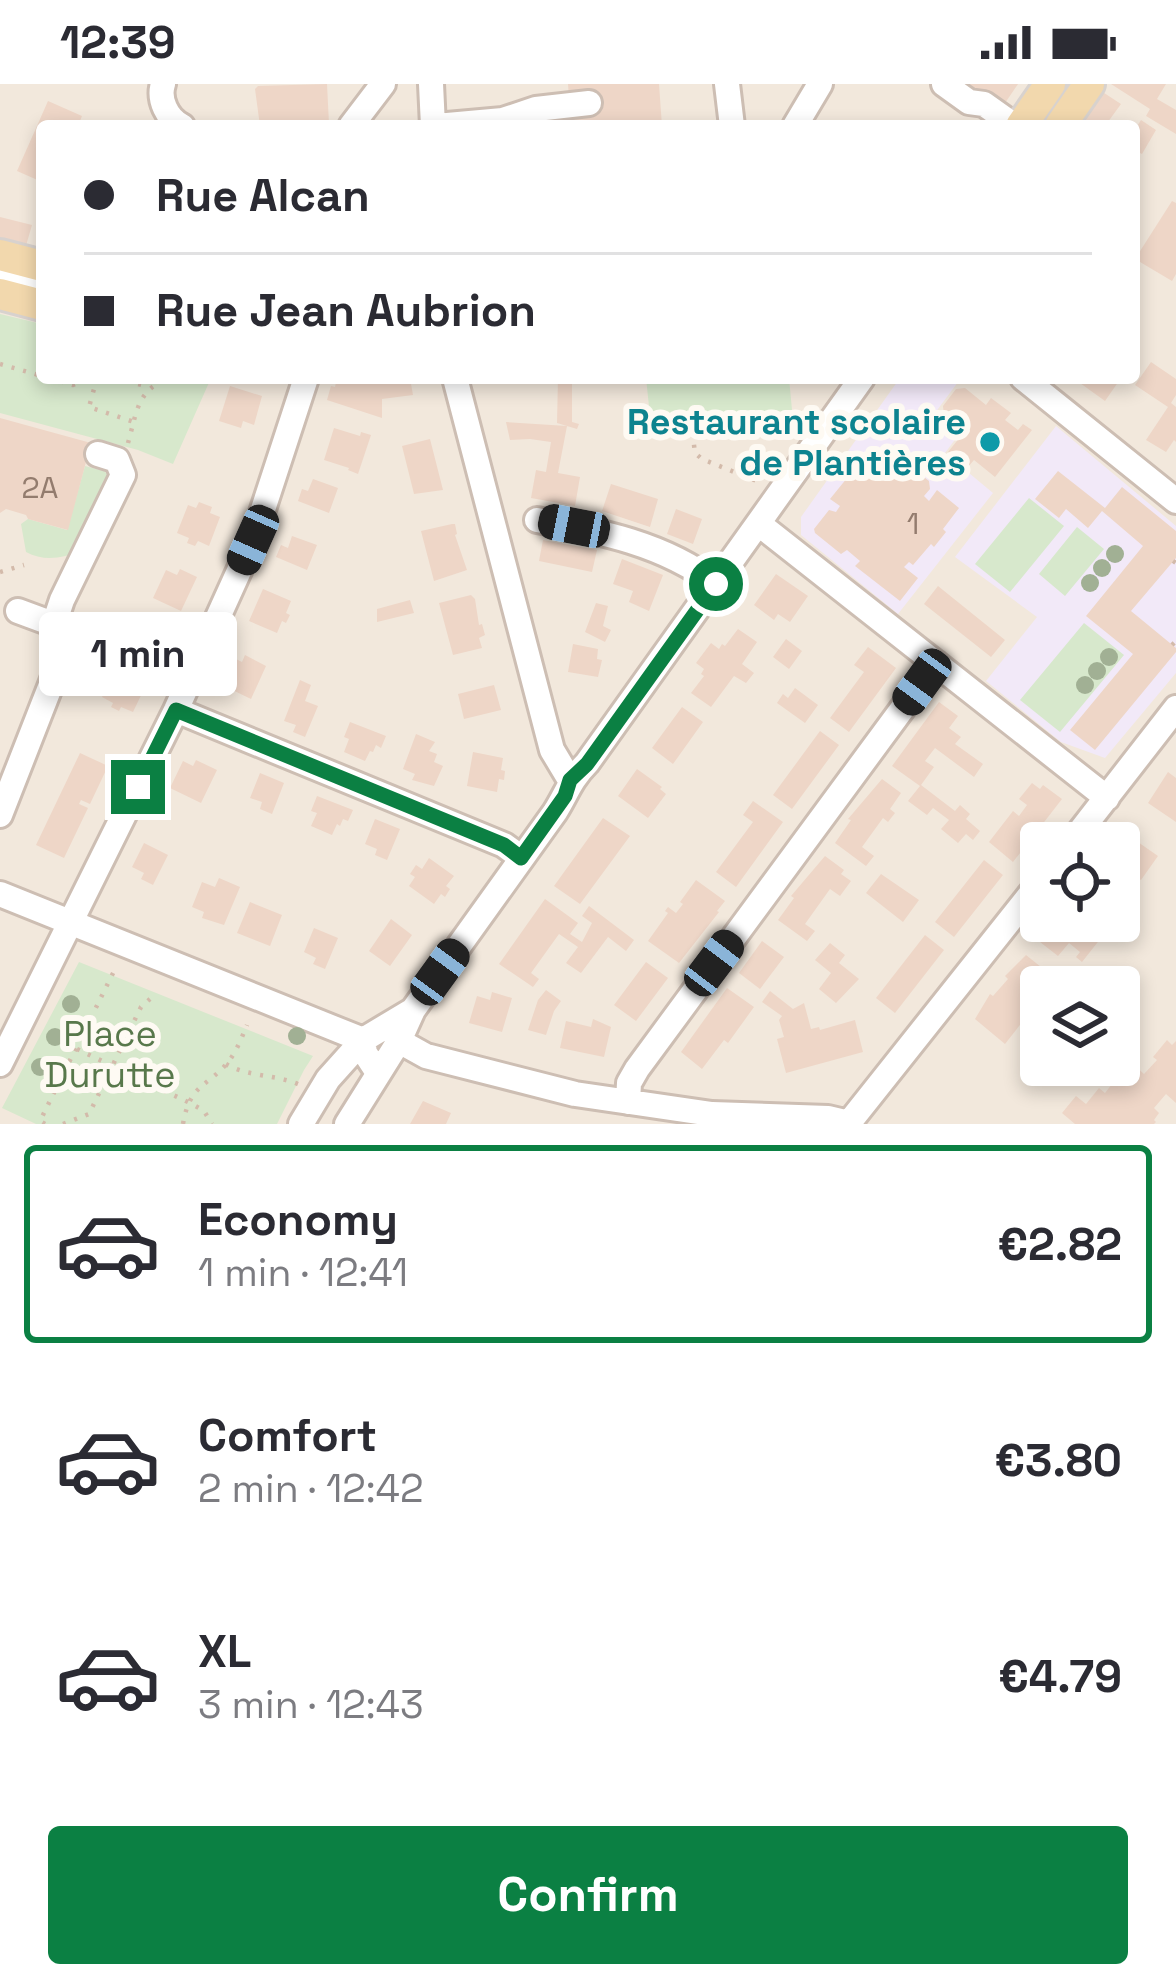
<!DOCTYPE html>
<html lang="en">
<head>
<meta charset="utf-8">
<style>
  :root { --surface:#fff; --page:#f7f7f7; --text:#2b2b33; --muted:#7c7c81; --line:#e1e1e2; --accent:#0b8043 }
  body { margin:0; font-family:"Space Grotesk",sans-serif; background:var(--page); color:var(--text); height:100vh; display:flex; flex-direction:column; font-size:45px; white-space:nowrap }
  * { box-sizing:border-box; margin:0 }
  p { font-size:39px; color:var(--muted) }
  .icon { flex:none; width:66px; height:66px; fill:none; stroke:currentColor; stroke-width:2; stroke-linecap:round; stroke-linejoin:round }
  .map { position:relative; height:1040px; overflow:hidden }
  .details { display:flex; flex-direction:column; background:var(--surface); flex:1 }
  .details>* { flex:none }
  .banner { position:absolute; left:36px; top:36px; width:1104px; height:264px; border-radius:12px; box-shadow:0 6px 18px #0003; display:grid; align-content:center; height:264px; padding:0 48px; background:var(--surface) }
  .controls { position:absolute; left:1020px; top:738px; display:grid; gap:24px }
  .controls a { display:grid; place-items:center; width:120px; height:120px; border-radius:12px; background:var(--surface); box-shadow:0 6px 18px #0003; font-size:60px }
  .end { position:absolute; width:54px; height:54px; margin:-27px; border:15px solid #0b8043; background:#fff; box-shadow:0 0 0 6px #fff }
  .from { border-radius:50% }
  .bubble { position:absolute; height:84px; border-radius:12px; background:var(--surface); box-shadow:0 6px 18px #0003; font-size:39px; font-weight:700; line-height:84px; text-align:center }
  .car { position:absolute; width:36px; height:72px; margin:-36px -18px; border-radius:15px; box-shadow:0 0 9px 3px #0007; background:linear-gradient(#222 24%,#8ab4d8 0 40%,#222 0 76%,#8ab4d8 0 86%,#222 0) }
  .banner b { display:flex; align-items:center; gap:42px; height:114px; font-size:45px }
  .banner b+b { border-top:3px solid var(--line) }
  .banner i { width:30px; height:30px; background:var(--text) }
  ul { padding:21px 0 0; list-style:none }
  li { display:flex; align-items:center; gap:36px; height:198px; margin:0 24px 18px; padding:0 24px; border:6px solid transparent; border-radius:12px }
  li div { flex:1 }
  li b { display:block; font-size:45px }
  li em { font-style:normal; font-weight:700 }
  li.selected { border-color:var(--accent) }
  li>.icon { width:108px; height:108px; stroke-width:1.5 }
  .action { display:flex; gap:24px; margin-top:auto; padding:24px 48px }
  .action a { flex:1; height:138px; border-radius:12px; background:var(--accent); color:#fff; font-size:48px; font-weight:700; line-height:138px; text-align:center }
  .status { display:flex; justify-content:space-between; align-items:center; height:84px; padding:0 60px; background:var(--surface); direction:ltr }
  .status svg { height:33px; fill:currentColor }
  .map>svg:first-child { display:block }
</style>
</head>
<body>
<div class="status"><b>12:39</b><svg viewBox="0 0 49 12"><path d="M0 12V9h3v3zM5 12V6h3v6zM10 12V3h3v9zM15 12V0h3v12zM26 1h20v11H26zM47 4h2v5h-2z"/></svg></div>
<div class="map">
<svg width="1176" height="1040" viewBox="0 0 1176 1040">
  <rect width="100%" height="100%" fill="#fbf5ed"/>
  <path fill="#f2e8dc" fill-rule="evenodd" d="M 0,0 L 1176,0 L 1176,1040 L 0,1040 ZM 42,42 L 1134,42 L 1134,294 L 42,294 ZM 1041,759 L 1119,759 L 1119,837 L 1041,837 ZM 1041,903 L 1119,903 L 1119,981 L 1041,981 Z"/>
  <path fill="#f2e9f8" d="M 900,294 L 961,294 L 935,329 L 960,349 L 945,369 L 993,409 L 898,530 L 801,451 L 801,433 Z
    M 1056,342 L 1176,442 L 1176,589 L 1105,674 L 1061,658 L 986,597 L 1037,533 L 955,473 Z"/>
  <path fill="#d7e8cc" d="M 0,230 L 42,240 L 42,294 L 211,294 L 173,380 L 138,366 L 0,329 Z
    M 646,294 L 789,294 L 792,326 L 651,341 Z
    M 85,382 L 104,387 L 111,393 L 81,467 C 63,474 44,478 26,468 L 21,440 L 28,435 L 67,446 Z
    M 1029,414 L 1064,442 L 1010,508 L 975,480 Z
    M 1077,443 L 1104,465 L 1065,512 L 1039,490 Z
    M 1084,539 L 1124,571 L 1060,648 L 1020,616 Z
    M 79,878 L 313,972 L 304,986 L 277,1040 L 36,1040 L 2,1024 Z"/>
  <path fill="#eed6c7" d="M 327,0 L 329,40 L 260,42 L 255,5 L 258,2 Z
    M 568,0 L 659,0 L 662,42 L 571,42 Z
    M 959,0 L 1018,0 L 1003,22 Z
    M 1111,0 L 1166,0 L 1157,15 L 1176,26 L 1176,50 L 1146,32 L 1150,25 Z
    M 1098,5 L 1121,20 L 1105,42 L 1096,42 L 1085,35 L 1087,32 L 1082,28 Z
    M 48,17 L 82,32 L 78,42 L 42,42 L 42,98 L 17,87 Z
    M 1141,36 L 1156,46 L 1142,70 L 1134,66 L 1134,47 Z
    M 1172,117 L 1176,119 L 1176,190 L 1172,197 L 1135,175 Z
    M 0,133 L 32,141 L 25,165 L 0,158 Z
    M 1151,278 L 1176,295 L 1176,311 L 1171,319 L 1176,323 L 1176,358 L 1174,356 L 1166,368 L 1146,356 L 1168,323 L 1135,301 Z
    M 337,294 L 410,294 L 413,311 L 382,315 L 382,334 L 327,316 L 331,302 L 335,303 Z
    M 558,294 L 572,294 L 572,338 L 579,340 L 577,345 L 557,339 Z
    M 1073,294 L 1121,294 L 1105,317 Z
    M 230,302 L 262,312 L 254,341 L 243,337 L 241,344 L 219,337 Z
    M 965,304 L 986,321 L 991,314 L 1011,329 L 1005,336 L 1018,346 L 1023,340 L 1032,346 L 995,393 L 974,376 L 968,383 L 948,368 L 965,347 L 944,331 L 943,322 L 956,305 Z
    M 0,334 L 91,359 L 68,446 L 28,435 L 26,431 L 6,425 L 0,429 Z
    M 506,338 L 567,342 L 558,389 L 580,393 L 575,422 L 531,414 L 536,386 L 546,388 L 551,358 L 530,355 L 510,356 Z
    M 334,344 L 360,352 L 361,348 L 371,351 L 358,390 L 348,386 L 349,384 L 324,376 Z
    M 430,355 L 443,406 L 414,410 L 402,362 Z
    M 873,362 L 894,380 L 890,385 L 896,389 L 902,382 L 909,381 L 929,397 L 930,405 L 924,412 L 929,417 L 937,406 L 959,424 L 943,445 L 946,448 L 934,463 L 931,460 L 913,481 L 909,478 L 904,483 L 918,494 L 900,517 L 855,482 L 860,477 L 847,466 L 841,470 L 815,449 L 814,445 L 829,426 L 836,428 L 840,422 L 830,415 Z
    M 1058,387 L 1105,424 L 1122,403 L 1176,447 L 1176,474 L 1131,527 L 1176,564 L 1176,568 L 1095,666 L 1070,646 L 1133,570 L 1086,532 L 1143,462 L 1102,427 L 1088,444 L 1066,425 L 1059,434 L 1035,415 Z
    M 313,395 L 338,404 L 329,429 L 298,417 L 302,405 L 308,407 Z
    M 611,400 L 658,415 L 650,443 L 602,427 Z
    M 199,418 L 212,423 L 210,429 L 220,433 L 209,462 L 198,457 L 195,462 L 187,459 L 189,454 L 177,449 L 188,421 L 196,424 Z
    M 676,425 L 702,435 L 693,460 L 667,450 Z
    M 452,440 L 455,440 L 457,450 L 455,451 L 467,486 L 434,497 L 421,447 Z
    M 292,452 L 317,461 L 307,486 L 276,473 L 281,461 L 288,464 Z
    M 543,456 L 597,466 L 592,488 L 539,477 Z
    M 622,475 L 663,491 L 649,527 L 629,518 L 633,507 L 613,500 Z
    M 180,485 L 197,493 L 181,527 L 153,514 L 166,486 L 177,491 Z
    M 776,490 L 808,512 L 790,538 L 778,530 L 774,536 L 754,521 Z
    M 938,502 L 1005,556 L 991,573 L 924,520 Z
    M 263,505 L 291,517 L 286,529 L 290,531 L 286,539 L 282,537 L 277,549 L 249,537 Z
    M 471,511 L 475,515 L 479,541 L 482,540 L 485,551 L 479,554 L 482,564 L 453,571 L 439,519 Z
    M 410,516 L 414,529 L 377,538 L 377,525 Z
    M 596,519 L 608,522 L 603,542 L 611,546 L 605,558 L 585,548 Z
    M 738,545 L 757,558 L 742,580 L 754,589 L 746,599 L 734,592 L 711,623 L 691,609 L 704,592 L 701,590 L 704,585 L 696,579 L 711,559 L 719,565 L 722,560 L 725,562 Z
    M 786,555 L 802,567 L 789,585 L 773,573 Z
    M 573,560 L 598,565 L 597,575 L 602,576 L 598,593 L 568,588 Z
    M 868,563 L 896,584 L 849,648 L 830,634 L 864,588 L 854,581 Z
    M 245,571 L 266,582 L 251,615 L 220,600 L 232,573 L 242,578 Z
    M 115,586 L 146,601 L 133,628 L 121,623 L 119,627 L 111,623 L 113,619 L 102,613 Z
    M 300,596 L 311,601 L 305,617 L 318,622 L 305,653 L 293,648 L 296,641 L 284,637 Z
    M 494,601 L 501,626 L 464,635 L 458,610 Z
    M 795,604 L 818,621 L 805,639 L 777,619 L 783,610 L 788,614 Z
    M 939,618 L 958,632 L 949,644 L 961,653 L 955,660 L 983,680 L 974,693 L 935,664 L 925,677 L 934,683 L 921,701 L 955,727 L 960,721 L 970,730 L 966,735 L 980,747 L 973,756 L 966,750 L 958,759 L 941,745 L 949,736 L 933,724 L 927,731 L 908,717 L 920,702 L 892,682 Z
    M 682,623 L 703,638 L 673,680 L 652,664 Z
    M 350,638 L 386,652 L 381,664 L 376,661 L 373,668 L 370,667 L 365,677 L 344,668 L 349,655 L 344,653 Z
    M 820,647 L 839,661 L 792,725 L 773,711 Z
    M 416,650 L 435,658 L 429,667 L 437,670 L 434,678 L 443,682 L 434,702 L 412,696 L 415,690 L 403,685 Z
    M 473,668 L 503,674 L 501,686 L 505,687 L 504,696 L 499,695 L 497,708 L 467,702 Z
    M 80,669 L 108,682 L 90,720 L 81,716 L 79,720 L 88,724 L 64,774 L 36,761 Z
    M 196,676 L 217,686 L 201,719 L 170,704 L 183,677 L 193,682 Z
    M 637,685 L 662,703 L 660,705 L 666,710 L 648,734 L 618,712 Z
    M 1168,688 L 1176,694 L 1176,738 L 1148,719 Z
    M 260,689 L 284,699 L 272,730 L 260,725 L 262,718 L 250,714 Z
    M 882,695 L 901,709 L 890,725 L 895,729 L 888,738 L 883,734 L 862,763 L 874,772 L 866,782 L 835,759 L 851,736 L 848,735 Z
    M 1032,699 L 1040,705 L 1043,701 L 1062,715 L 1013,778 L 989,758 L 1013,727 L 1019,732 L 1027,721 L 1019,715 Z
    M 317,712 L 353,726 L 348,737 L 343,735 L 340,742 L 337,740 L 332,751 L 311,742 L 317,729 L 311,727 Z
    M 753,717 L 783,738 L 736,803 L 716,788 L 753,738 L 743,731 Z
    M 603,734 L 630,752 L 580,820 L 554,802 Z
    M 375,735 L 400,745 L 387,776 L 375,771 L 377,765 L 365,760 Z
    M 1125,749 L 1158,772 L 1141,796 L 1119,782 L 1119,758 Z
    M 144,759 L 168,771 L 153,801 L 141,795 L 144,789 L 132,783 Z
    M 825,772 L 844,786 L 841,790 L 851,797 L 840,812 L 830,805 L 805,840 L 815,847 L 807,857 L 778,836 L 794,814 L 791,812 Z
    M 429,774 L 454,792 L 446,802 L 450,805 L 445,813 L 441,810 L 434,820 L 409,802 L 415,793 L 410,790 L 416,781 L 422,785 Z
    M 984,776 L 1003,791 L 954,853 L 935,838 Z
    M 881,790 L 919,816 L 903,838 L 866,809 Z
    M 219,794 L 240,803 L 224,841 L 202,834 L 204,828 L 192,823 L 202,798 L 215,803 Z
    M 696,796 L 725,817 L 717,827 L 719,828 L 679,879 L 648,857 L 668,829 L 665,827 L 668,823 L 676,829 L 683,820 L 680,818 Z
    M 545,815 L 578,839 L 570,850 L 582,858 L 592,839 L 582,832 L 589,822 L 634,856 L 626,867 L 608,853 L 581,889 L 566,879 L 578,863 L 559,850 L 531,889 L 539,895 L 533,903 L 499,880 Z
    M 250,818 L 282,831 L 270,862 L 237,849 Z
    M 391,835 L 412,851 L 390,882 L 369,867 Z
    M 1057,837 L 1099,837 L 1109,844 L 1082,878 L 1076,873 L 1080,868 L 1069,859 L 1058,872 L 1040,858 Z
    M 314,844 L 338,854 L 325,885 L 313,880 L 316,874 L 304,868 Z
    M 925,851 L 944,866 L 895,929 L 876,914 Z
    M 762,857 L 784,873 L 760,905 L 739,889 Z
    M 830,859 L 845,871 L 839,879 L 859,895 L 836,919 L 819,905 L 831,889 L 815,876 Z
    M 1026,871 L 1056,895 L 1050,903 L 1041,903 L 1041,914 L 1005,960 L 975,935 L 990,910 L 993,912 L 1008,895 L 1005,892 Z
    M 646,878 L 668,894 L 636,937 L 614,921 Z
    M 727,904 L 754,923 L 728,959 L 724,956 L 702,985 L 681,968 Z
    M 546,906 L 561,917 L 554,927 L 546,951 L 528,946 L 538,916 Z
    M 770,907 L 793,925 L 804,919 L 811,945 L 819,943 L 820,946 L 855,936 L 863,968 L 786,989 L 777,955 L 784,953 L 779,936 L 782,932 L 762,918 Z
    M 492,908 L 512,914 L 502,948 L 469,939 L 477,912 L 490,916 Z
    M 593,935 L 611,943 L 604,973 L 560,964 L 566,937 L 591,943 Z
    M 1167,956 L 1172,961 L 1176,957 L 1176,1019 L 1166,1010 L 1154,1024 L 1159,1029 L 1154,1036 L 1156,1038 L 1154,1040 L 1075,1040 L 1062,1029 L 1076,1012 L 1086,1020 L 1099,1004 L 1105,1009 L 1130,977 L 1144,990 L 1157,976 L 1153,973 Z
    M 423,1017 L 451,1029 L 446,1040 L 410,1040 Z"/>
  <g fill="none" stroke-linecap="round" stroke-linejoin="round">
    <g stroke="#cdbeb3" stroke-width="30">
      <path id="minor" d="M 163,0 C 158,15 167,35 182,42
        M 431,0 L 433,42
        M 727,0 L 732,42
        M 944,0 L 969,18 L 984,20 L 1015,42
        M 351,42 L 383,0
        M 436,42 L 503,36 L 536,25 L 589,19
        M 795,42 L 820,0
        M 0,192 L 42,203
        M 455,294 L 552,666 L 570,696
        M 1023,294 L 1176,417
        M 537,436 C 599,447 665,460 716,500
        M 759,440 L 1107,714
        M 54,540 L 62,516 L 123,391 L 117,376 L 98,370
        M 176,626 L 504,761 L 522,774
        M 0,731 L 72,547 L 18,527
        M 1071,759 L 1176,624
        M 0,810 L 363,956 L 365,969 L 378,989
        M 399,957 L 426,972 L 575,1010 L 712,1030 L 828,1034 L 849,1039
        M 0,980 L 176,626 L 253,456 L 306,294
        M 628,1018 L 629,999 L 637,985 L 936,579
        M 301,1040 L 328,995 L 363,956 L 413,926
        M 347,1040 L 399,957 L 413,926 L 555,728 C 567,709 570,696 587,679 L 862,294
        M 848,1040 L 1041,797"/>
    </g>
    <g stroke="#d8d2ce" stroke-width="36">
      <path id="major" d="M 1021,42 L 1050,0
        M 1060,42 L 1089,0
        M 0,171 L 42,182
        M 0,210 L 42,221"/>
    </g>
    <path stroke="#d3baaa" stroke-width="4.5" stroke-dasharray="3 9" stroke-linecap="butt" d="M 0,280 L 42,292
      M 49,294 L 73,301 L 89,294
      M 97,294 L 89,323 L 134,338
      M 115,294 L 149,303
      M 691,337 L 695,369 L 702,375 L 759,398
      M 128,359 C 137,328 137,304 171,294
      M 1173,477 L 1176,479
      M 0,488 L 24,481
      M 1172,561 L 1176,557
      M 77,965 L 192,1020 L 204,1027 L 212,1040
      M 226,980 C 247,993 276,990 300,1001
      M 45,1040 L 40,1037 L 116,883
      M 63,1040 L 89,1030 L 141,923 L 150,915
      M 183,1040 C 190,999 207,1004 229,977 C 237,966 242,953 247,941"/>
    <use href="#minor" stroke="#fff" stroke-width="24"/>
    <use href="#major" stroke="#f2d8ad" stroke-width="30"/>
  </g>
  <g fill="#a1b094">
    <circle cx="1115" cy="470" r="9"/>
    <circle cx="1102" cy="484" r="9"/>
    <circle cx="1090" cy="499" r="9"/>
    <circle cx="1109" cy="573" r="9"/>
    <circle cx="1097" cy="587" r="9"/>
    <circle cx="1085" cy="601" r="9"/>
    <circle cx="71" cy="920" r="9"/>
    <circle cx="297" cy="952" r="9"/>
    <circle cx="55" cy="953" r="9"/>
    <circle cx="40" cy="983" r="9"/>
  </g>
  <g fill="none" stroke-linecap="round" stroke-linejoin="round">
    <path stroke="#0b8043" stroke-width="15" d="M 138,703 L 176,626 L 504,761 L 521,774 L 565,712 L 570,696 L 587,680 L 716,500"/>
  </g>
  <circle fill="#0f9aa8" stroke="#fefaf3" stroke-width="4.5" cx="990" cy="358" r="12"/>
  <g text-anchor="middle" stroke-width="12" stroke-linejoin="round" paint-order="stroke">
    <g font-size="30" fill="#937c6e">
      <text x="40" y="414">2A</text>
      <text x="913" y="450">1</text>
    </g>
    <g font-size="36" font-weight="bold" fill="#0d838f" stroke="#fefaf3" text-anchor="end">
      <text x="966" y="350">Restaurant scolaire<tspan x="966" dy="41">de Plantières</tspan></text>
    </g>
    <g font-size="36" fill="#58784b" stroke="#fefaf3">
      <text x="110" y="962">Place<tspan x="110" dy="41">Durutte</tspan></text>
    </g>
  </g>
</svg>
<div class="controls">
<a><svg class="icon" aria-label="locate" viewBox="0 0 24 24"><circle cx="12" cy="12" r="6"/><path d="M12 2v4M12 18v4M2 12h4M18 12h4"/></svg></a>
<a><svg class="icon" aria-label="layers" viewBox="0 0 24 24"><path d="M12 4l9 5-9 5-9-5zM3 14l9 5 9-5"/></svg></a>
</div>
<i class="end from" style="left:716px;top:500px"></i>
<i class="end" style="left:138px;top:703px"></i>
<div class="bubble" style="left:39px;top:528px;width:198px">1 min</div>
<i class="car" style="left:574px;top:442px;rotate:281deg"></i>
<i class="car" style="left:253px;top:456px;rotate:204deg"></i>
<i class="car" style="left:922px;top:598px;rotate:216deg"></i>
<i class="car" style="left:714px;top:879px;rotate:37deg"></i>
<i class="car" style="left:440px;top:888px;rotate:36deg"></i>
<div class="banner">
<b><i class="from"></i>Rue Alcan</b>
<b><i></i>Rue Jean Aubrion</b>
</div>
</div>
<section class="details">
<ul>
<li class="selected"><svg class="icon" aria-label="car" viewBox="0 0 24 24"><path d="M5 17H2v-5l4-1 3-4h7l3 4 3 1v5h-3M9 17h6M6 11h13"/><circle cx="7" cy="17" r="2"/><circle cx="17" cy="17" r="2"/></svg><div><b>Economy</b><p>1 min · 12:41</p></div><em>€2.82</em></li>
<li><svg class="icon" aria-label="car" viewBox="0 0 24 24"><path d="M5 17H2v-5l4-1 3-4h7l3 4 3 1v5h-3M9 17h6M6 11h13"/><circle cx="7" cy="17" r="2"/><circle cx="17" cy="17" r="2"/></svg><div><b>Comfort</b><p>2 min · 12:42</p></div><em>€3.80</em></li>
<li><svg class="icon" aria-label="car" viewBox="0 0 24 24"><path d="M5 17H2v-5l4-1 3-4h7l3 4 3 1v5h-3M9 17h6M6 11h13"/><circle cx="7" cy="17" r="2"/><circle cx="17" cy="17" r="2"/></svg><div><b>XL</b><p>3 min · 12:43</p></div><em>€4.79</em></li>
</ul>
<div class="action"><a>Confirm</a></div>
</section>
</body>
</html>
